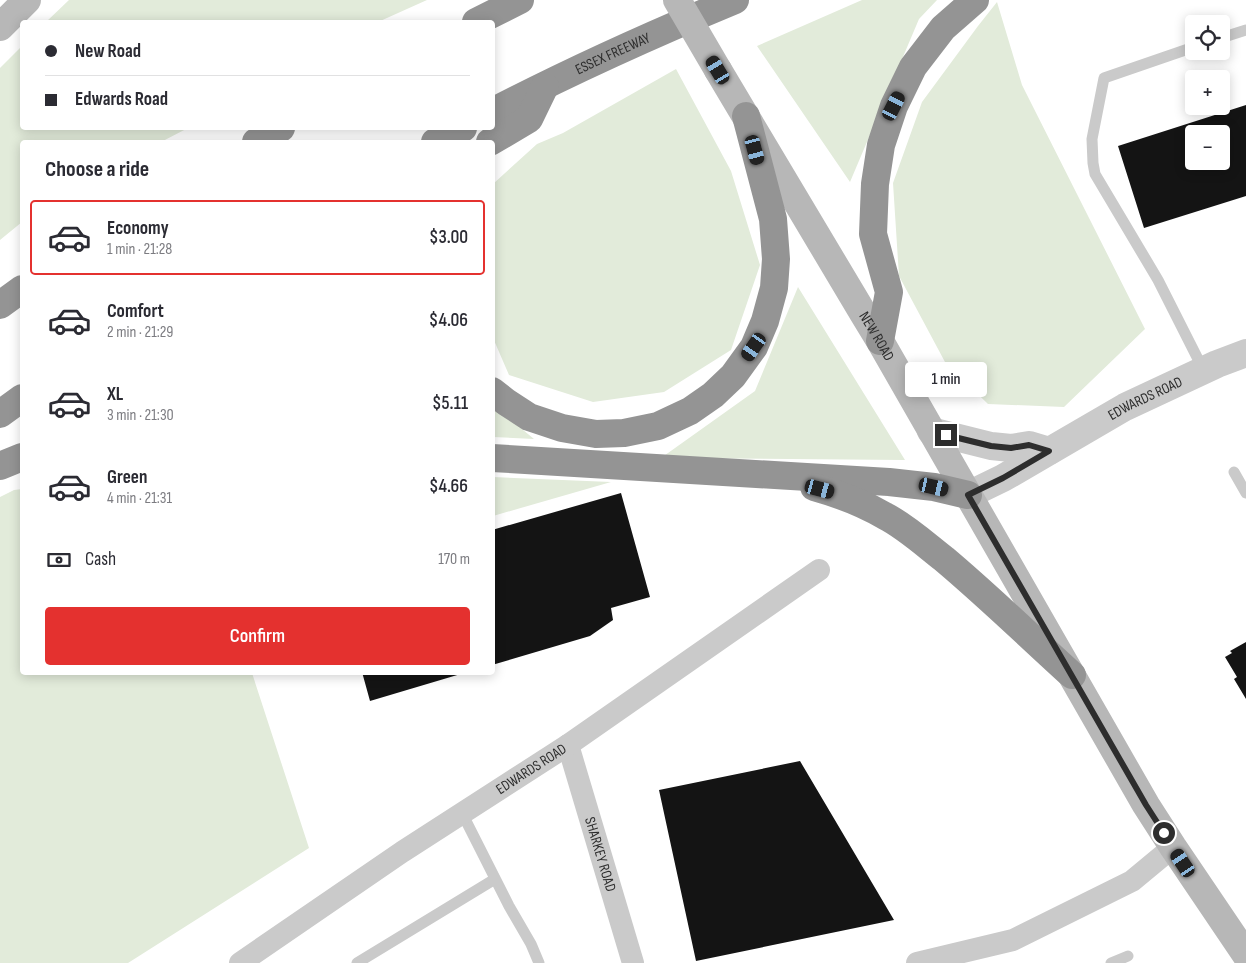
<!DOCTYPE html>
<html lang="en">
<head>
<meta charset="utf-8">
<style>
  :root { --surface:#fff; --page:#f2f2f3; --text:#2b2b33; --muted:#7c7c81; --line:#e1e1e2; --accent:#e4312f }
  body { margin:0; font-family:"Sofia Sans Condensed",sans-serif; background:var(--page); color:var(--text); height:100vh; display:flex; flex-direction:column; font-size:19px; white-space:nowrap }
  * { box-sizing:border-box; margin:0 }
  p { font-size:16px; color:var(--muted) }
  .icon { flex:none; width:28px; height:28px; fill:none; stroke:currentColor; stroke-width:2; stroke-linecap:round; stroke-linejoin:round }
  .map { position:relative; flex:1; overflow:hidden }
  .drawer { position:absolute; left:20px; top:140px; width:475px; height:535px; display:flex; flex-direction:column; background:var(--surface); border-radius:5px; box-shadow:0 2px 12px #0003 }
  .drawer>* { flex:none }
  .banner { position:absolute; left:20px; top:20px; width:475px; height:110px; border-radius:5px; box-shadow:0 2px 12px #0003; display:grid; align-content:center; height:110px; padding:0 25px; background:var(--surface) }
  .fabs { position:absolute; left:1185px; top:15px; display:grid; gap:10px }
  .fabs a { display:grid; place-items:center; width:45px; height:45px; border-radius:5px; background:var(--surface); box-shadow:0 2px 12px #0003; font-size:25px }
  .end { position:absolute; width:22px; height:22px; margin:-11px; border:6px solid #2d2d2d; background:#fff; box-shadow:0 0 0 2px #fff }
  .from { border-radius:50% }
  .bubble { position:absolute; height:35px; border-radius:5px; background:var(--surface); box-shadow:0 2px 12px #0003; font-size:16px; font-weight:600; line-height:35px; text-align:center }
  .car { position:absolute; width:15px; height:30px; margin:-15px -8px; border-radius:6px; box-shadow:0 0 4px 1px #0007; background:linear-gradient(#222 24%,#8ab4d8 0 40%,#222 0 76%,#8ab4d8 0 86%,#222 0) }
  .banner b { display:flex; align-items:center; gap:18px; height:48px; font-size:19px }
  .banner b+b { border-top:1px solid var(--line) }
  .banner i { width:12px; height:12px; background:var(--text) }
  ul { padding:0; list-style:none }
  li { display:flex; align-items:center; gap:15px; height:75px; margin:0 10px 8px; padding:0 15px; border:2px solid transparent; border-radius:5px }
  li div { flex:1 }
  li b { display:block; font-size:19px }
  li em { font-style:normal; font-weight:600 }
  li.active { border-color:var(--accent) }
  li>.icon { width:45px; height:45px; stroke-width:1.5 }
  h2 { padding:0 25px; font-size:22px; line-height:60px }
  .pay { display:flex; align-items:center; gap:12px; height:55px; padding:0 25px; font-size:19px }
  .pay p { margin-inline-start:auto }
  .cta { display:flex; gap:10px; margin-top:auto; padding:10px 25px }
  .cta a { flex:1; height:58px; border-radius:5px; background:var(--accent); color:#fff; font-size:20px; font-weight:600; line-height:58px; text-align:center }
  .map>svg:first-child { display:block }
</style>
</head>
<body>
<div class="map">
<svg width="1246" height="963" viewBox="0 0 1246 963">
  <rect width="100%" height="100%" fill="#fff"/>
  <path fill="#e2ebda" d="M 69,0 L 427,0 L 378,22 L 46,22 Z
    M 862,0 L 937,0 L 919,19 L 850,182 L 757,46 Z
    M 997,2 L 1022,85 L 1145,329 L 1064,407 L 988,404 L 945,362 L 899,276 L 893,183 L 922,102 L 978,26 Z
    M 22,46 L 22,128 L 188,128 L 161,142 L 22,142 L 22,222 L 0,240 L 0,68 Z
    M 676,69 L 731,171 L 760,265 L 731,350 L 664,392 L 593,402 L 509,375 L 493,338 L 493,184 L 537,144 L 563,133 Z
    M 798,287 L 905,460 L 661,458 L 755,391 Z
    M 493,405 L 534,439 L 493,437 Z
    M 493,477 L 611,482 L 493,516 Z
    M 22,489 L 22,672 L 252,673 L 309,848 L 128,963 L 0,963 L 0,497 L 14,490 Z"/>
  <path fill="#141414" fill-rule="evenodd" d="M 1246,105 L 1246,196 L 1144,228 L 1118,146 ZM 1194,134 L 1221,134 L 1221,161 L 1194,161 Z
    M 621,493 L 650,597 L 611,608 L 613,620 L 590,636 L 492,665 L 492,530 Z
    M 1246,642 L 1246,699 L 1234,679 L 1237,677 L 1225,657 L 1232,653 L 1230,651 Z
    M 362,672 L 464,672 L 464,673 L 370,701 Z
    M 800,761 L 894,920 L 696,961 L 659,790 Z"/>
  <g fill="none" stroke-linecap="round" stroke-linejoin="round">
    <path stroke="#cacaca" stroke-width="11" d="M 1221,38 L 1246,30
      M 1194,47 L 1104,78 L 1092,139 L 1093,163 L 1095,174 L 1158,280 L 1204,371
      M 1234,472 L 1246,493
      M 462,813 L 509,906 L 531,944 L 539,963
      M 357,963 L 495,879
      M 1111,963 L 1128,956"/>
    <g stroke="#cacaca" stroke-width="22">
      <path id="s1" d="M 568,745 L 633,963"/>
      <path id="s2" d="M 240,963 L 402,852 L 568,745 L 819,570"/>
      <path d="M 917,963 L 1013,940 L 1132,881 L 1173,847"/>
    </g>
    <g stroke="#cacaca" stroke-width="28">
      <path d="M 931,431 L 991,446 L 1011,448 L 1029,445 L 1049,451"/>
      <path id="s3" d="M 968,495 L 1003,478 L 1125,407 L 1217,364 L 1246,353"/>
    </g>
    <g stroke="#b7b7b7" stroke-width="28">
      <path d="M 0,27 L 27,0"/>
      <path id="s4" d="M 718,70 L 863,313 L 880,341 L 1146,805 L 1173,847 L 1246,955"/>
    </g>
    <g stroke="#949494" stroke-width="28">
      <path d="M 476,22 L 520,0"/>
      <path id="s5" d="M 492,112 C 571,71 653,34 735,0"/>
      <path d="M 256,142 L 281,128"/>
      <path d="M 435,142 L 463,128"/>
      <path d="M 490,142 L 529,119 L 545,86"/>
      <path d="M 0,305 L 22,289"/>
      <path d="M 880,341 L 889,292 L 873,234 L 875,184 L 881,145 L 894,106 L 913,67 L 943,28 L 975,0"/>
      <path d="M 492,391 L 506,402 L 529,417 L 562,428 L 596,434 L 624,433 L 658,426 L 690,411 L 713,395 L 733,376 L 754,347 L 765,321 L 774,288 L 776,259 L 773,219 L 746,116"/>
      <path d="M 0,414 L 22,398"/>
      <path d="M 492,458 L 889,482 L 934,487 L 968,495"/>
      <path d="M 0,466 L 22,457"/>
      <path d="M 814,487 C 839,494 863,503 885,516 C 905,526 926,545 944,559 C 988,596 1029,636 1072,675"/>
    </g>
    <path stroke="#b7b7b7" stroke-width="28" d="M 677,0 L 718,70"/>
  </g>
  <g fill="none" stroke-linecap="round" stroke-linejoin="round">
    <path stroke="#2d2d2d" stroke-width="6" d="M 946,435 L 991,446 L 1011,448 L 1029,445 L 1049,451 L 1003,478 L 968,495 L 1146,805 L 1164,833"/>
  </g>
  <g text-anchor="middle" stroke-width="5" stroke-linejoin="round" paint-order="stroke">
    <g font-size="15" fill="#2d2d2d" stroke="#fff">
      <text dy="5" stroke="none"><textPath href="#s5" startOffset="134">ESSEX FREEWAY</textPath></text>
      <text dy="5" stroke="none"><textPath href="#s4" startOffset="310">NEW ROAD</textPath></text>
      <text dy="5" stroke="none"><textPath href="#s3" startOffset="202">EDWARDS ROAD</textPath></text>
      <text dy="5" stroke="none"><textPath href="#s2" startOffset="350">EDWARDS ROAD</textPath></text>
      <text dy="5" stroke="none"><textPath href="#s1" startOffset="114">SHARKEY ROAD</textPath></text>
    </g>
  </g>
</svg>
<div class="fabs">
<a><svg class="icon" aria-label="locate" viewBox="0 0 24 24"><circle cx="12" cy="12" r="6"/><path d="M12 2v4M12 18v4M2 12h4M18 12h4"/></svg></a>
<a>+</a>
<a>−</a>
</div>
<i class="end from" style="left:1164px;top:833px"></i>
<i class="end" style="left:946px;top:435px"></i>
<div class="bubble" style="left:905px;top:362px;width:82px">1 min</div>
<i class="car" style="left:718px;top:70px;rotate:329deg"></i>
<i class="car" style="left:894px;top:106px;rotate:27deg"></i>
<i class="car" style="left:755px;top:150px;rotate:165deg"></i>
<i class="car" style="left:754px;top:347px;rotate:215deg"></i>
<i class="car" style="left:934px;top:487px;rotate:103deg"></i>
<i class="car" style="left:820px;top:489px;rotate:105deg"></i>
<i class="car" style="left:1183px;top:863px;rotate:326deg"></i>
<div class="banner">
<b><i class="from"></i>New Road</b>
<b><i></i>Edwards Road</b>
</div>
<section class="drawer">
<h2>Choose a ride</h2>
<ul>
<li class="active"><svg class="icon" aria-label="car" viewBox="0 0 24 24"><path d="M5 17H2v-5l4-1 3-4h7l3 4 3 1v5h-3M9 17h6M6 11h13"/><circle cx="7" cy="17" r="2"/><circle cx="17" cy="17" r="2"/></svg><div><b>Economy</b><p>1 min · 21:28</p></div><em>$3.00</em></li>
<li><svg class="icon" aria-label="car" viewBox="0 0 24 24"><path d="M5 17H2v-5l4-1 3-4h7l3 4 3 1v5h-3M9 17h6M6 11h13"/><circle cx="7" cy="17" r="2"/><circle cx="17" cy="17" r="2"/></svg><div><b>Comfort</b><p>2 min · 21:29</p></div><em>$4.06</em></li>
<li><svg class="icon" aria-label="car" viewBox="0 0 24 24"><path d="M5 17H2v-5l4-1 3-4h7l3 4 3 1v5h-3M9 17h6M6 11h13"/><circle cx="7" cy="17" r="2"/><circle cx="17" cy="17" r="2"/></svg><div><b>XL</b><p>3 min · 21:30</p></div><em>$5.11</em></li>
<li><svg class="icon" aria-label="car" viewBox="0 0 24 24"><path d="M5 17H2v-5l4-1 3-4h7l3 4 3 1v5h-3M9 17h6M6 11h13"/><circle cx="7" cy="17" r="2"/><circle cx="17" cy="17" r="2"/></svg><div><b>Green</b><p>4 min · 21:31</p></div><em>$4.66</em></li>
</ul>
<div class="pay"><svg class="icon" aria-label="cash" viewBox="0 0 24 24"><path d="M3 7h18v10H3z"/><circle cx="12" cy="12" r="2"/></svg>Cash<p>170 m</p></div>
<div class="cta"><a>Confirm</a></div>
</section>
</div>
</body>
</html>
